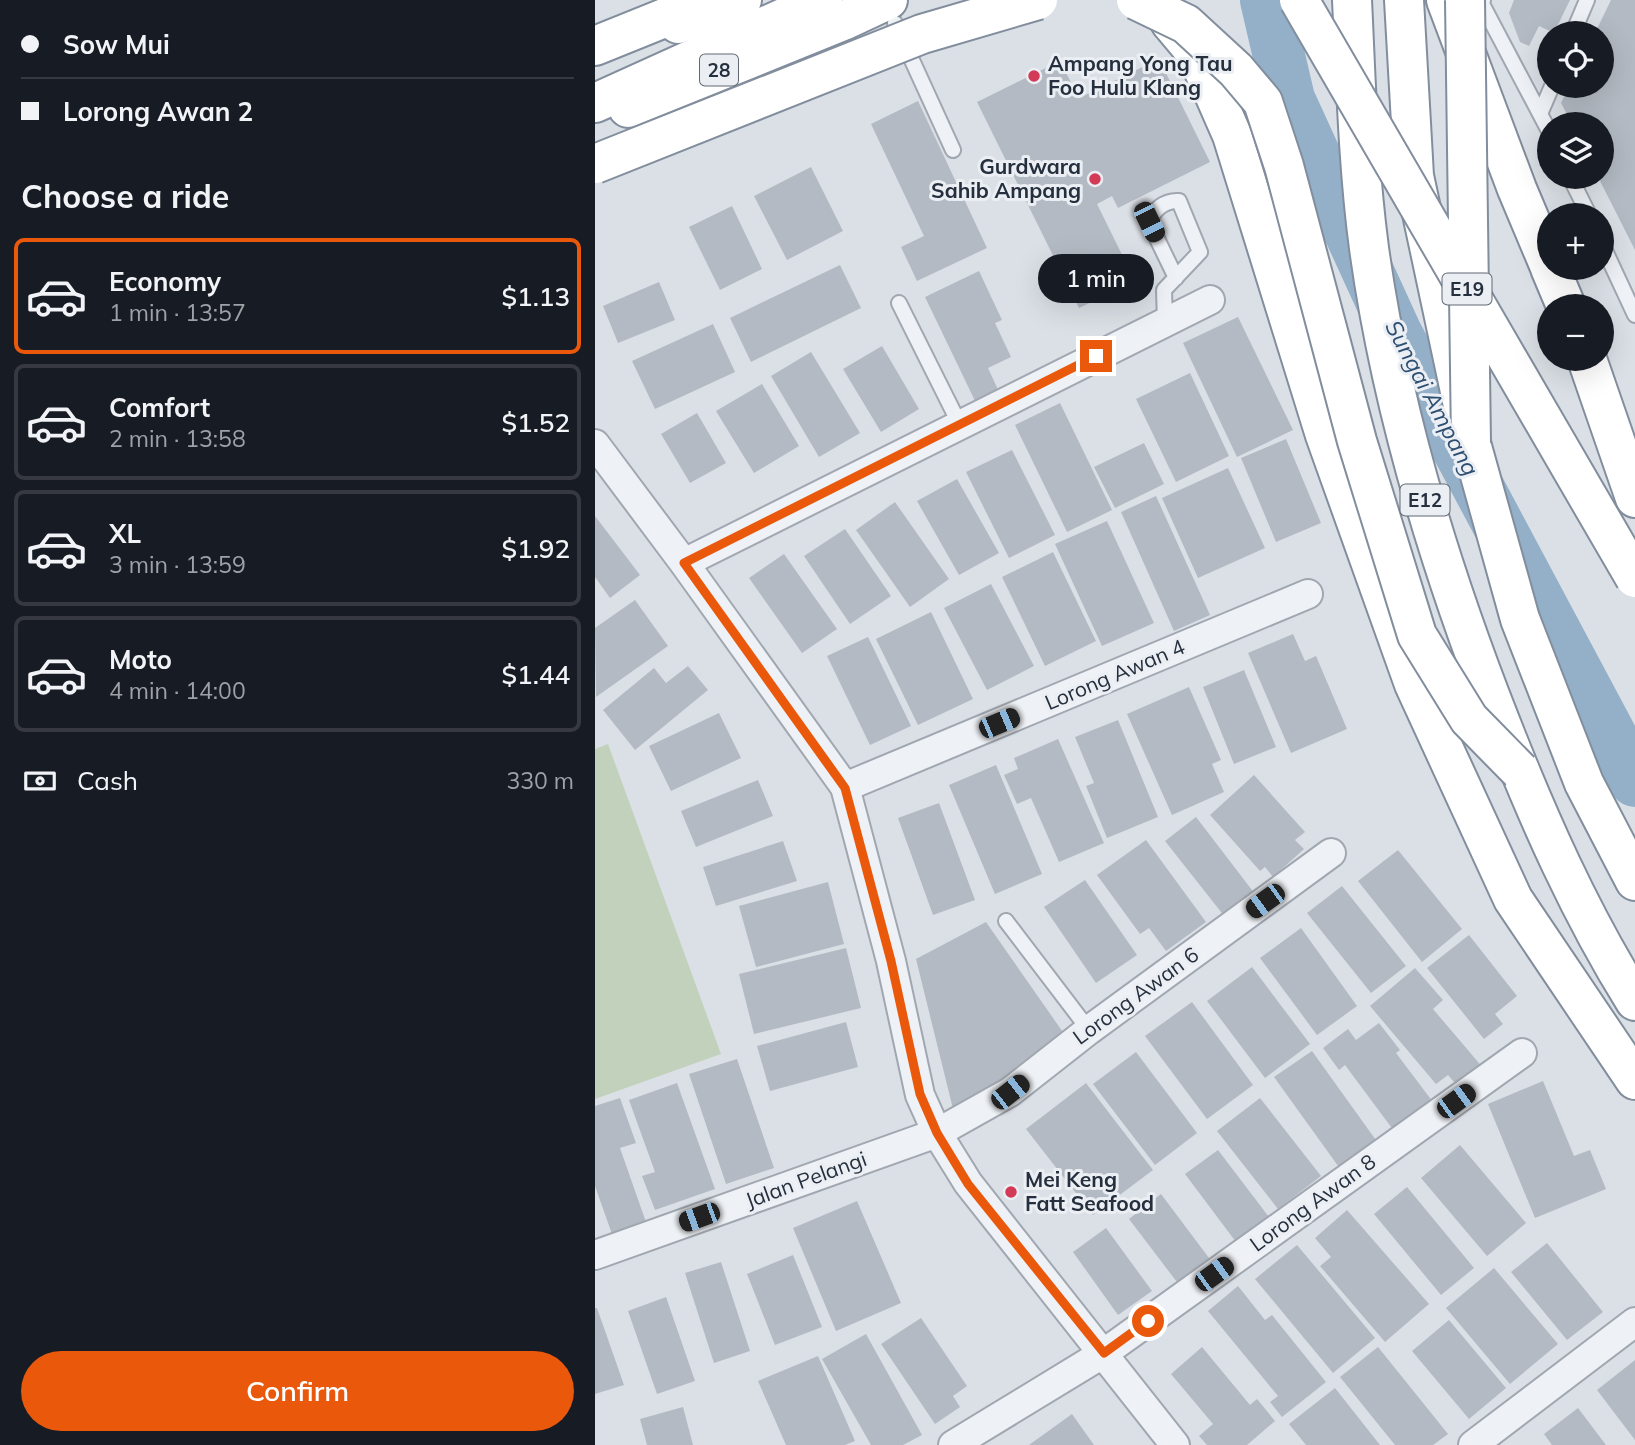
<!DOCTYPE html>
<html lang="en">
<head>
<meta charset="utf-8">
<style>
  :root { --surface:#171b24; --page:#242831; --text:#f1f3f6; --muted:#9ea1a6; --line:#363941; --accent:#ea580c }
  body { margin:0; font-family:Mulish,sans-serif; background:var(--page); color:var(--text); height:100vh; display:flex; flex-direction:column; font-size:26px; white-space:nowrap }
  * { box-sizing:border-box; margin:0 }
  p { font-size:23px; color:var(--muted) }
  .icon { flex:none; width:38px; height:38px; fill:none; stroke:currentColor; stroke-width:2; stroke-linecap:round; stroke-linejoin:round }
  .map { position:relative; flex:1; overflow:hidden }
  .panel { display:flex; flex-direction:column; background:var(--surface); width:595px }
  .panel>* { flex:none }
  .guide { display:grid; align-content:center; height:154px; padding:0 21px; background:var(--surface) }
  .fabs { position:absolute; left:942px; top:21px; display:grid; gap:14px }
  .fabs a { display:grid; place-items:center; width:77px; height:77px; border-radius:50%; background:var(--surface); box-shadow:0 7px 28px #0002; font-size:35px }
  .end { position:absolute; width:32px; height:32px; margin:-16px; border:9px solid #ea580c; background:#fff; box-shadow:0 0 0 4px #fff }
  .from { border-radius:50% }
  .bubble { position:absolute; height:49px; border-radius:24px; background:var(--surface); box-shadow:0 7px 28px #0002; font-size:23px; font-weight:600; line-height:49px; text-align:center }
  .car { position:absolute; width:21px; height:42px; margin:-21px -10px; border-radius:9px; box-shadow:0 0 5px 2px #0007; background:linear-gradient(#222 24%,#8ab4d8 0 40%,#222 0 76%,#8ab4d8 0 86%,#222 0) }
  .guide b { display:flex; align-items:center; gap:24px; height:66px; font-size:26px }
  .guide b+b { border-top:2px solid var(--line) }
  .guide i { width:18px; height:18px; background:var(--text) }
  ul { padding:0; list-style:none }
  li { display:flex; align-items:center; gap:21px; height:116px; margin:0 14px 10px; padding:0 7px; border:4px solid var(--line); border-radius:10px }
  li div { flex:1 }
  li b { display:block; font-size:26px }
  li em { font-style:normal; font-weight:600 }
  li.current { border-color:var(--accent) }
  li>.icon { width:63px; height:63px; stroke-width:1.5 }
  h2 { padding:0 21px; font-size:32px; line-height:84px }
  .pay { display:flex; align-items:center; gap:18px; height:77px; padding:0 21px; font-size:26px }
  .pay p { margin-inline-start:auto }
  .primary-button { display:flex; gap:14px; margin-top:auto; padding:14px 21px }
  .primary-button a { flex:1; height:80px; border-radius:42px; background:var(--accent); color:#fff; font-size:28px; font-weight:600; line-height:80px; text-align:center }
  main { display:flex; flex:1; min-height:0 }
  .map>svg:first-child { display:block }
</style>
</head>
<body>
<main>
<section class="panel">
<div class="guide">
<b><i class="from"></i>Sow Mui</b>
<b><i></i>Lorong Awan 2</b>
</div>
<h2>Choose a ride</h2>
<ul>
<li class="current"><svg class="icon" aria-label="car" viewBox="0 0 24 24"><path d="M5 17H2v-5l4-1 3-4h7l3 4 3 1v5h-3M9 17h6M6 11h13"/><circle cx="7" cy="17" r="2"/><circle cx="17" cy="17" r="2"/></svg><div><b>Economy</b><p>1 min · 13:57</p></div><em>$1.13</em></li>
<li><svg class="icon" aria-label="car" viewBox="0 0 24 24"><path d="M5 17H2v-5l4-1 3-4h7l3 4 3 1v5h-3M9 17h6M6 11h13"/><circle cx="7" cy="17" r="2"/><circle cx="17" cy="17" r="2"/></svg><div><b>Comfort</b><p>2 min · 13:58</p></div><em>$1.52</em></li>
<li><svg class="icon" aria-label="car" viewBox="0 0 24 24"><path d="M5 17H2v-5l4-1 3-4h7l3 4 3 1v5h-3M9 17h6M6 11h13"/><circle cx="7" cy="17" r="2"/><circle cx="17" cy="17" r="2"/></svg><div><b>XL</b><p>3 min · 13:59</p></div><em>$1.92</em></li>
<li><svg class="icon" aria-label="car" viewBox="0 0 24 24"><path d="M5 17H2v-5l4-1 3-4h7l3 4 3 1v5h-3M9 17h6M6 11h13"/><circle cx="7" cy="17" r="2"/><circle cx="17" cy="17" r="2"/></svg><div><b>Moto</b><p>4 min · 14:00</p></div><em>$1.44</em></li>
</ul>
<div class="pay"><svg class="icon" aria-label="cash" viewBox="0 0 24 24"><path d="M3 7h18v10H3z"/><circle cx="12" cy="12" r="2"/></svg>Cash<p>330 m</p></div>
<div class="primary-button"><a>Confirm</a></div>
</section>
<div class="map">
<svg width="1040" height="1445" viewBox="0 0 1040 1445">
  <rect width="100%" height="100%" fill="#dbe0e6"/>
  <path fill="#c2d1bc" d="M 13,744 L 126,1054 L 0,1099 L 0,749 Z"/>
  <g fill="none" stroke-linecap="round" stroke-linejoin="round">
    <path stroke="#94b0c8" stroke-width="52" d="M 671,0 L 694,99 L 801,333 L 1040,781"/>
  </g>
  <path fill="#b3bac3" d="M 919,0 L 975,0 L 959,33 L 944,26 L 934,46 L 925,42 L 914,13 Z
    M 1016,0 L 1040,0 L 1040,250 L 1003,177 L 1006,177 L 1006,124 L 977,124 L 966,103 L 974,86 L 1006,86 L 1006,33 L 1000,33 Z
    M 564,59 L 615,162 L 523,208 L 517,196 L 502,204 L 540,281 L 484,308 L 382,102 L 465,61 L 484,98 Z
    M 323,101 L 392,248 L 322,281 L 306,247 L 329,236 L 276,124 Z
    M 216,167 L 248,231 L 192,260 L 159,196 Z
    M 137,206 L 167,269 L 125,290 L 94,227 Z
    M 245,265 L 266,308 L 156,362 L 135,318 Z
    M 384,271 L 407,320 L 400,323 L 416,357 L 393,368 L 405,394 L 382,405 L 330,297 Z
    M 64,282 L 80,320 L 23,343 L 8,306 Z
    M 643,317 L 698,430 L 642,457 L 588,343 Z
    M 118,324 L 140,372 L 60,409 L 37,361 Z
    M 287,346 L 324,409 L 286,432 L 248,369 Z
    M 216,352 L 265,433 L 224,457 L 176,376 Z
    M 595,373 L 634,456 L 581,482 L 541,399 Z
    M 167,384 L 204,446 L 159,473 L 121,411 Z
    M 465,403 L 517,510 L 472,532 L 420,425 Z
    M 102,413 L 131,463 L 95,483 L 66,434 Z
    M 691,439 L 726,523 L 681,542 L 646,458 Z
    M 549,443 L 569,484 L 520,508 L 499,467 Z
    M 417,450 L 460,535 L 414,558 L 371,472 Z
    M 633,468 L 670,548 L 603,578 L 567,498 Z
    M 362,479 L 404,553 L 364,575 L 322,501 Z
    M 561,496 L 615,615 L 579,631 L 526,512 Z
    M 300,502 L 354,579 L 315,607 L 261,530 Z
    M 0,516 L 45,575 L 15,598 L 0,577 Z
    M 512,521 L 559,623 L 507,646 L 460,544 Z
    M 250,529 L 296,596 L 255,624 L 209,556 Z
    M 458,552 L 501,641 L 450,666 L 407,577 Z
    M 189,554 L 242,629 L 207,653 L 154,578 Z
    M 396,584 L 439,666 L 392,690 L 349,608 Z
    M 40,600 L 73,646 L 1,697 L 0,628 Z
    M 336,612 L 378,699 L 323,725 L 281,639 Z
    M 698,634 L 710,661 L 721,656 L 752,729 L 696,753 L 653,653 Z
    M 273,637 L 316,726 L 275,745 L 232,656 Z
    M 93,666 L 113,690 L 40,750 L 8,710 L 59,668 L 71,683 Z
    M 649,670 L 681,747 L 639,764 L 608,687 Z
    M 594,687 L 626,760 L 617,764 L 629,792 L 577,815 L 532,714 Z
    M 124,713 L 146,758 L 76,791 L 54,746 Z
    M 523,720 L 563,817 L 512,838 L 491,786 L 499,783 L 480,737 Z
    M 463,739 L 509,843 L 464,862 L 436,798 L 422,804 L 409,775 L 423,769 L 419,758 Z
    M 401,765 L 447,874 L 400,894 L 354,785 Z
    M 659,775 L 710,832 L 700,840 L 709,849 L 678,877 L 670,867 L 665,871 L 615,815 Z
    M 163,780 L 178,816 L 101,847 L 86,811 Z
    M 344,803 L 380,900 L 338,915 L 303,818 Z
    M 601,817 L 660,894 L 630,917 L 570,841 Z
    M 551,840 L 611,922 L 571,951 L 554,928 L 545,934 L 502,875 Z
    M 188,841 L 202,881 L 121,906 L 108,867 Z
    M 803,850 L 867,929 L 827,962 L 763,881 Z
    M 490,880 L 542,955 L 501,983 L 449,907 Z
    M 233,882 L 249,944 L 161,967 L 144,906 Z
    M 747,886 L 811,966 L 776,993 L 712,913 Z
    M 391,922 L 472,1038 L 360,1117 L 321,959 Z
    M 706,928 L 762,1006 L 722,1035 L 665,958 Z
    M 874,935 L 922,996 L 900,1014 L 908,1024 L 889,1039 L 832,968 Z
    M 251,948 L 266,1008 L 159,1034 L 144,974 Z
    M 657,967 L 715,1044 L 670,1078 L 612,1001 Z
    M 820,968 L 848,1000 L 838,1009 L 889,1069 L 865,1089 L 853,1075 L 841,1084 L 775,1006 Z
    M 597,1002 L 658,1085 L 612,1119 L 550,1036 Z
    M 251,1022 L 263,1067 L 175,1091 L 162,1046 Z
    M 784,1023 L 805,1050 L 801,1053 L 841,1106 L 802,1135 L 750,1065 L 744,1070 L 728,1048 L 753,1029 L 761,1040 Z
    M 717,1051 L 783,1143 L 746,1170 L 679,1077 Z
    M 541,1052 L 602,1133 L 560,1165 L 498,1084 Z
    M 142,1059 L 179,1168 L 131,1184 L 94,1074 Z
    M 948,1081 L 979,1156 L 995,1150 L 1011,1189 L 940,1218 L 893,1104 Z
    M 82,1083 L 120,1189 L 60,1210 L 47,1176 L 60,1172 L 34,1100 Z
    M 491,1083 L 558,1170 L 498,1215 L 431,1129 Z
    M 25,1098 L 41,1143 L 25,1148 L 52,1225 L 18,1237 L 0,1186 L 0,1106 Z
    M 665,1098 L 726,1176 L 683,1209 L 622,1131 Z
    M 865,1145 L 931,1223 L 892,1256 L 826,1178 Z
    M 623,1150 L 680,1225 L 647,1250 L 590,1174 Z
    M 812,1187 L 879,1268 L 846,1295 L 779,1214 Z
    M 566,1194 L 620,1266 L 588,1290 L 534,1219 Z
    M 262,1201 L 306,1303 L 241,1331 L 198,1228 Z
    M 752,1210 L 834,1304 L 790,1342 L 725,1266 L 736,1257 L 720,1238 Z
    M 511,1228 L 557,1291 L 523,1315 L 478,1252 Z
    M 952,1243 L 1008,1312 L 972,1340 L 916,1272 Z
    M 702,1245 L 780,1338 L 738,1373 L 660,1279 Z
    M 198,1255 L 227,1327 L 180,1345 L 152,1274 Z
    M 126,1262 L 155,1351 L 119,1363 L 90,1273 Z
    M 899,1268 L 963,1344 L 915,1384 L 851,1308 Z
    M 643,1286 L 670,1320 L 677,1315 L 731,1382 L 687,1417 L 675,1402 L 683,1396 L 613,1311 Z
    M 71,1297 L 100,1381 L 62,1394 L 33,1311 Z
    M 0,1308 L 2,1308 L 29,1385 L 0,1394 Z
    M 326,1318 L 372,1386 L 358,1396 L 365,1407 L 340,1424 L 286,1344 Z
    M 854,1320 L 911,1388 L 874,1419 L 817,1351 Z
    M 271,1334 L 327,1435 L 308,1445 L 276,1445 L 227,1359 Z
    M 607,1347 L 655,1405 L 662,1399 L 680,1421 L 652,1445 L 612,1445 L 604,1436 L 618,1424 L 576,1374 Z
    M 783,1347 L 853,1434 L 838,1445 L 800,1445 L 745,1377 Z
    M 223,1356 L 260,1441 L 250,1445 L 191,1445 L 163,1381 Z
    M 1040,1360 L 1040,1440 L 1002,1390 Z
    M 740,1388 L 785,1445 L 711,1445 L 694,1424 Z
    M 88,1407 L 98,1445 L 52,1445 L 45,1419 Z
    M 983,1408 L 1011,1445 L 957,1445 L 949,1434 Z
    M 477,1414 L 499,1445 L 434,1445 Z"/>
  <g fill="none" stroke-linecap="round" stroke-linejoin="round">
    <g stroke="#a1a7b0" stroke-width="18">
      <path id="service" d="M 888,0 L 887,4 L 954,131
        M 300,23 L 358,150
        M 978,33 L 992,0
        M 945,114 L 957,86
        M 975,177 L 994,215
        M 1006,242 L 1040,315
        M 304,303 L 365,425
        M 570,322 L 569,290 L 605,252 L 584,201 C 570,200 559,209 554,222 L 581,278
        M 411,921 L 494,1030"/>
    </g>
    <g stroke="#a1a7b0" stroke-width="32">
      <path id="minor" d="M 0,444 L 89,563 L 250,787 L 296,961 L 325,1095 L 342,1133 L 373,1183 L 580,1445
        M 89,563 L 615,300
        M 250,787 L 713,594
        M 0,1255 L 342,1133 L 415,1092 L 494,1030 L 736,853
        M 358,1445 L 509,1353 L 927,1053
        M 878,1445 L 1040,1322"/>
    </g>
    <g stroke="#828e9d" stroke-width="42">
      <path id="trunk" d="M 83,24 L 147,0
        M 33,108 L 248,21 L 293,0"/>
    </g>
    <g stroke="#828e9d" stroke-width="42">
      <path id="motorway" d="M 757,0 C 761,82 763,166 774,248 C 796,408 846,571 905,721 C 943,818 985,913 1040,1001
        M 809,0 L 819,176 L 876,443 L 925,619 L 989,783 L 1040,881
        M 851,0 L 922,189 L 954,265
        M 575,22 L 601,53 L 637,135 L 730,435 L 819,684 L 918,899 L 1040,1080
        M 0,46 L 114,0
        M 0,103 L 228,0
        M 955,268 L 971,306
        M 992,359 L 1040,498"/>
    </g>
    <use href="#service" stroke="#eef1f5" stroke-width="14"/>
    <use href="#minor" stroke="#eef1f5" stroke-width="28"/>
    <use href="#trunk" stroke="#fff" stroke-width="38"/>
    <use href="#motorway" stroke="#fff" stroke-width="38"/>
    <g stroke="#828e9d" stroke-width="42" stroke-linecap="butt">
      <path id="motorway-bridge" d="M 541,0 L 591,24 L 641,70 L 668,102 L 689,166 L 762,441 L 822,635 L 874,719 L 925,771
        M 704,0 L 1040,578
        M 870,0 L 876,443
        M 0,164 L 327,34 L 443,0"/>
    </g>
    <use href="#motorway-bridge" stroke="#fff" stroke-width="38"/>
  </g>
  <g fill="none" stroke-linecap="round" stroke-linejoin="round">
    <path stroke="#ea580c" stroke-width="9" d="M 501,356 L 89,563 L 250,788 L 296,961 L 325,1094 L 342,1133 L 373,1184 L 509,1353 L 553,1321"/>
  </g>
  <g fill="#d23a57" stroke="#ebeff4" stroke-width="2.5">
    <circle cx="439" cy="76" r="7"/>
    <circle cx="500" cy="179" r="7"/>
    <circle cx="416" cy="1192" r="7"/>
  </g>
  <g text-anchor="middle" stroke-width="6" stroke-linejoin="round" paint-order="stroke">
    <g fill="#ebeff4" stroke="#606974" stroke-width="2">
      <rect x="105" y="54.5" width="38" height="31" rx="5"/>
      <rect x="847.5" y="273.5" width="49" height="31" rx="5"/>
      <rect x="805.5" y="484.5" width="49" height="31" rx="5"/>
    </g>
    <g font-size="19" font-weight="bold" fill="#252f3d">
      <text x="124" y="77">28</text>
      <text x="872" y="296">E19</text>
      <text x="830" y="507">E12</text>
    </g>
    <g font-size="21" font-weight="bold" fill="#252f3d" stroke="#ebeff4" text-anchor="start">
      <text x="453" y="71">Ampang Yong Tau<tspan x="453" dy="24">Foo Hulu Klang</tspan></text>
      <text x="486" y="174" text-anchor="end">Gurdwara<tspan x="486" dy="24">Sahib Ampang</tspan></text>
      <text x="430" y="1187">Mei Keng<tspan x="430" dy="24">Fatt Seafood</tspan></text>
    </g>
    <g font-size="21" fill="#252f3d" stroke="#ebeff4">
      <text transform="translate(520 675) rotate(-23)" y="7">Lorong Awan 4</text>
      <text transform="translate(541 996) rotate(-36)" y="7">Lorong Awan 6</text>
      <text transform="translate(211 1180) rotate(-20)" y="7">Jalan Pelangi</text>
      <text transform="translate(718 1203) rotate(-36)" y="7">Lorong Awan 8</text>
    </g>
    <g font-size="23" font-style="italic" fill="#2e4f72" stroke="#ebeff4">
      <text transform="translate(837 398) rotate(62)" y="8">Sungai Ampang</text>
    </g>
  </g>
</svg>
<div class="fabs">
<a><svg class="icon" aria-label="locate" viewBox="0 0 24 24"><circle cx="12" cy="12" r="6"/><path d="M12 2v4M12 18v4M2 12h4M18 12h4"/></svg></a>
<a><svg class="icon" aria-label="layers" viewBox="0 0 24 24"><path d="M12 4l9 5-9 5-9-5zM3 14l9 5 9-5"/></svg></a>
<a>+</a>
<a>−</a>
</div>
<i class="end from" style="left:553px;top:1321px"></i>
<i class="end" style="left:501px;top:356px"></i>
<div class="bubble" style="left:443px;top:254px;width:116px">1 min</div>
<i class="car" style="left:554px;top:222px;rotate:154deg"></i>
<i class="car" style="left:404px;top:723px;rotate:67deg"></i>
<i class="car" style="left:670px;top:901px;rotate:234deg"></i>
<i class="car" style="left:415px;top:1092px;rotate:52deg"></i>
<i class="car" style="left:861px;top:1101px;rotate:54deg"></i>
<i class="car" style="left:104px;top:1217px;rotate:250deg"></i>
<i class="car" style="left:619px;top:1274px;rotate:54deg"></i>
</div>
</main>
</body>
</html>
